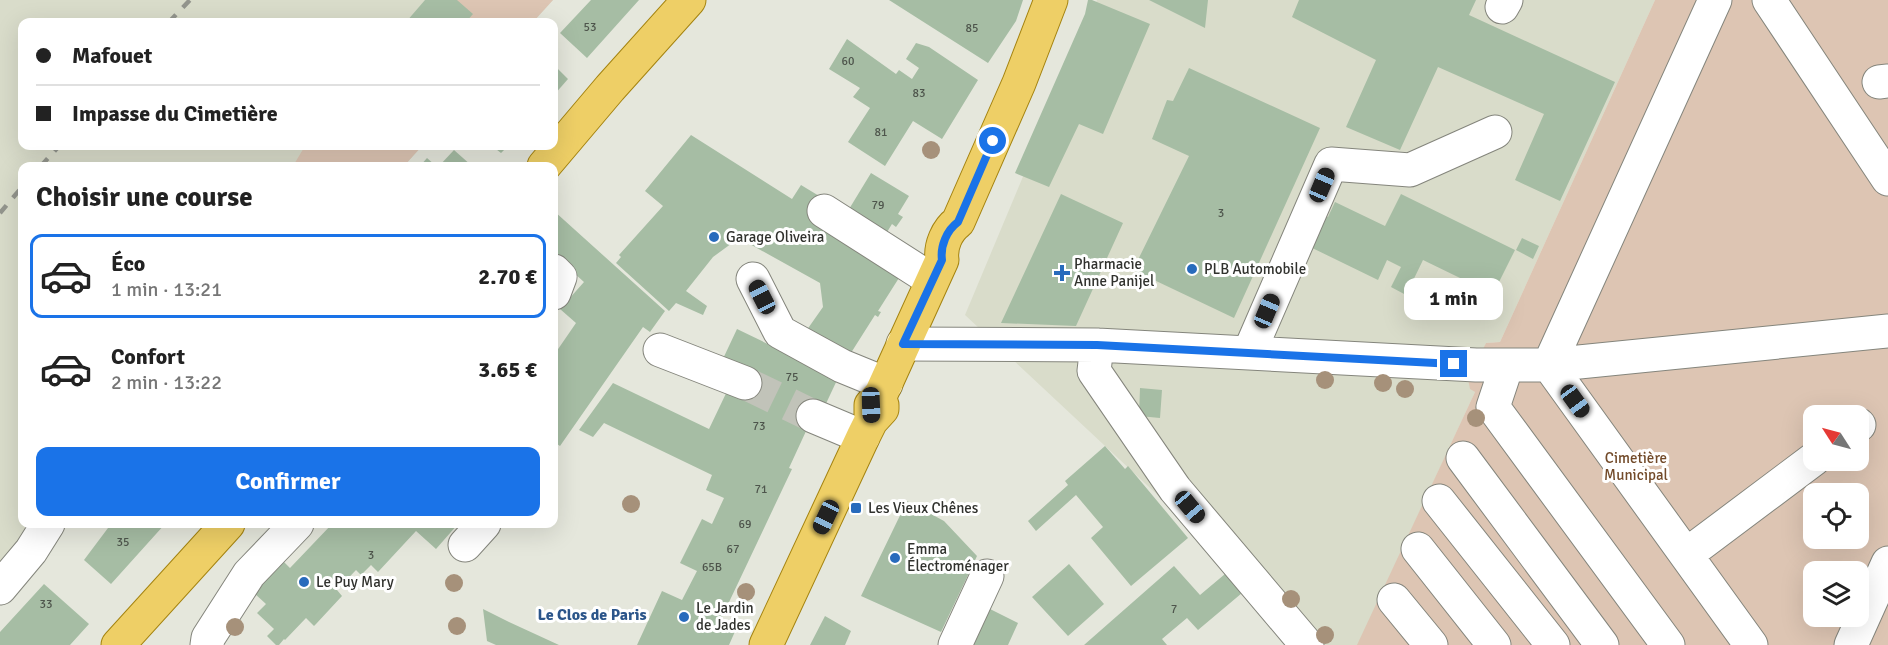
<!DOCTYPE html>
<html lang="fr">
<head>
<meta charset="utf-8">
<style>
  :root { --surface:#fff; --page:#f2f2f2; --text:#222; --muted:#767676; --line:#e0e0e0; --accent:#1a73e8 }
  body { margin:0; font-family:Signika,sans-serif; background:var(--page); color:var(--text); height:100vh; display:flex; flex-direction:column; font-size:22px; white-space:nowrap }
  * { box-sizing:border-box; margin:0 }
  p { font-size:20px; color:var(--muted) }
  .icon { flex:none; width:33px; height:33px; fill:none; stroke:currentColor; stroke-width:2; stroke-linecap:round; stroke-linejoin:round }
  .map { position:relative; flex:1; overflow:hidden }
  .side { position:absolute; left:18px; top:162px; width:540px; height:366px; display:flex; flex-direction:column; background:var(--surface); border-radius:12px; box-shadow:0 6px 24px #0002 }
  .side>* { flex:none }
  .hud { position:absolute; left:18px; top:18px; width:540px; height:132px; border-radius:12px; box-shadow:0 6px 24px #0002; display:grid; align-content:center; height:132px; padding:0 18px; background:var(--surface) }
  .needle { width:39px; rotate:306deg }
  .controls { position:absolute; left:1803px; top:405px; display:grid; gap:12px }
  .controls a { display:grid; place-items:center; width:66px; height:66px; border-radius:12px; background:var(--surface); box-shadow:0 6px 24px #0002; font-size:30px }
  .end { position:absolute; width:27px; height:27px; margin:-14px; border:8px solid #1a73e8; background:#fff; box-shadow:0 0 0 3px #fff }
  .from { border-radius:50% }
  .bubble { position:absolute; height:42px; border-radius:12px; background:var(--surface); box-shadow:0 6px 24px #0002; font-size:20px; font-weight:700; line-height:42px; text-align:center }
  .car { position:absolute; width:18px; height:36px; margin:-18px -9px; border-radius:8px; box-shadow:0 0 4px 2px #0007; background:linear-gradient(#222 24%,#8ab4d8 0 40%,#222 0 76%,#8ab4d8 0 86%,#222 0) }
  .hud b { display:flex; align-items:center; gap:21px; height:57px; font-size:22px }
  .hud b+b { border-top:2px solid var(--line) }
  .hud i { width:15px; height:15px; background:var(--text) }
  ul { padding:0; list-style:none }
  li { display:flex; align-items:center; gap:18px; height:84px; margin:0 12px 9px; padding:0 6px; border:3px solid transparent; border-radius:12px }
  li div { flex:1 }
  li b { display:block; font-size:22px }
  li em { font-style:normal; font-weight:700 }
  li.selected { border-color:var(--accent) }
  li>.icon { width:54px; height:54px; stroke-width:1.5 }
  h2 { padding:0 18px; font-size:27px; line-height:72px }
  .action { display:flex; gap:12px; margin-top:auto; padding:12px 18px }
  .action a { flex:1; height:69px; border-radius:12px; background:var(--accent); color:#fff; font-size:24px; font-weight:700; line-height:69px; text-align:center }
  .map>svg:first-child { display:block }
</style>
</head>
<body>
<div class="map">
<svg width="1888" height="645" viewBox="0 0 1888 645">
  <rect width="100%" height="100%" fill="#e5e7dc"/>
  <path fill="#d9dcca" d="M 0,0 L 553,0 L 533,22 L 22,22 L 22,146 L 422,146 L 404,166 L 22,166 L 22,524 L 34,524 L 0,566 Z
    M 1097,0 L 1655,0 L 1500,342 L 1486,343 L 1470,388 L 1475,392 L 1358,645 L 1318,645 L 965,315 Z"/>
  <path fill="#ddc5b3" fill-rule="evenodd" d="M 440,0 L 553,0 L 533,22 L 404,22 Z
    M 1655,0 L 1888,0 L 1888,645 L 1357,645 L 1475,392 L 1470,389 L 1468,379 L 1486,343 L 1500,342 ZM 1814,416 L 1858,416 L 1858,460 L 1814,460 ZM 1814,494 L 1858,494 L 1858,538 L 1814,538 ZM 1814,572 L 1858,572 L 1858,616 L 1814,616 Z
    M 305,146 L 422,146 L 404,166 L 293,166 Z"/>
  <path fill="#a6bda4" d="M 425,0 L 457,0 L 473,14 L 466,22 L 406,22 Z
    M 591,0 L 639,0 L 587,58 L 560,33 Z
    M 889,0 L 1023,0 L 1016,21 L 988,63 Z
    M 1088,0 L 1092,0 L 1150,24 L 1103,134 L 1079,124 L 1049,187 L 1015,173 L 1085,14 Z
    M 1149,0 L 1208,0 L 1205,28 Z
    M 1299,0 L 1476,0 L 1469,15 L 1615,82 L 1560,201 L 1515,180 L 1544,114 L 1438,67 L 1400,150 L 1346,127 L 1376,60 L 1292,17 Z
    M 847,39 L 896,74 L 899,70 L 912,79 L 919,68 L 906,59 L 916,43 L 929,47 L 978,80 L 942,139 L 913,121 L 885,166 L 848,142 L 870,108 L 853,97 L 860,88 L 829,69 Z
    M 554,65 L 568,79 L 554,95 Z
    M 1189,68 L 1320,128 L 1234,318 L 1133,270 L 1189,156 L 1152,139 L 1167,100 L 1173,101 Z
    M 691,135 L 792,199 L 801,185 L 829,202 L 904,270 L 878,311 L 881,312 L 878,317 L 875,315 L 849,356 L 804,334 L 823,307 L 820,283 L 739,238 L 713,257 L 686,291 L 707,306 L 703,315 L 676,303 L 669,311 L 616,263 L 621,257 L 619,255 L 663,206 L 645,191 Z
    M 492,146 L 508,146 L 501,153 Z
    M 454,150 L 472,166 L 439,166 Z
    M 427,158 L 436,166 L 420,166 Z
    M 871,173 L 909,196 L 898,214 L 903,217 L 896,227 L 892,224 L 881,242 L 843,219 Z
    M 1061,194 L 1123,223 L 1076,326 L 1001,323 Z
    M 1401,194 L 1515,250 L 1493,294 L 1423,260 L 1406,295 L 1391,287 L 1401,267 L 1387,260 L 1378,280 L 1302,243 L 1316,212 L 1328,217 L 1335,202 L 1385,226 Z
    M 554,211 L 665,311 L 650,332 L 643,327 L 560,446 L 554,442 L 554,355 L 576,323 L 560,309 L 584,282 L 554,255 Z
    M 1522,238 L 1539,246 L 1533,259 L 1516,250 Z
    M 737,329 L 838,378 L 823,410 L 813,416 L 789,468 L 792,469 L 721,619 L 737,627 L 729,645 L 637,645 L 662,591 L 682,600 L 697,571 L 680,563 L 702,519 L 712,524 L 724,498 L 706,490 L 712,475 L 604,423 L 593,437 L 579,430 L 613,383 L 709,429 L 730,385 L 721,363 Z
    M 1140,388 L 1162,390 L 1160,418 L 1139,416 Z
    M 1105,446 L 1125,469 L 1128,466 L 1188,538 L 1131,586 L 1091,538 L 1103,527 L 1076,495 L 1036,531 L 1028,521 L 1068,485 L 1065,481 Z
    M 907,501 L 944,521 L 977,556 L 941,632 L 861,596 Z
    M 111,524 L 165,524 L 111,584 L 84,560 Z
    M 332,524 L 458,524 L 436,549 L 416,531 L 378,572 L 371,565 L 361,575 L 356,570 L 337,590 L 342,596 L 316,624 L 314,626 L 306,618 L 285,640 L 284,639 L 279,645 L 276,645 L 267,636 L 274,629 L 257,613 L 266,604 L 253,592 L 283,561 L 290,568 Z
    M 1069,564 L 1104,604 L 1068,636 L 1032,597 Z
    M 1174,566 L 1200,595 L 1225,574 L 1242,593 L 1198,630 L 1187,618 L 1162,639 L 1167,645 L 1084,645 Z
    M 44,584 L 89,624 L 70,645 L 0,645 L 0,632 Z
    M 988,608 L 1018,623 L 1008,645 L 971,645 Z
    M 483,609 L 509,622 L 559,645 L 496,645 L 487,641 Z
    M 825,616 L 851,631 L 845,645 L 810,645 Z"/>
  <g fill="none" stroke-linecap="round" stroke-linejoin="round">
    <path stroke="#c1c3b9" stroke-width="33" stroke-dasharray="33 16" stroke-linecap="butt" d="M 745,383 L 813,416"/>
    <g stroke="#84857c" stroke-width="35">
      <path id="minor" d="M 1715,0 L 1549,365 L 1751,645
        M 1769,0 L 1888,179
        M 1502,7 L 1506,0
        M 1879,82 L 1888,81
        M 824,211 L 932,280
        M 554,271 L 560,277 L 554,293
        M 753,279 L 780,332 L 842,366 L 886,384
        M 903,344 L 1097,345 L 1476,365 L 1549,365 L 1888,331
        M 1097,345 L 1094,371 L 1175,489 L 1307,645
        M 660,350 L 745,383
        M 1249,353 L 1331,164 L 1410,170 L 1495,132
        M 1507,365 L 1493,407 L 1668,645
        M 813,416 L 863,437
        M 1858,425 L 1859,425
        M 1463,458 L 1602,645
        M 1439,501 L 1553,645
        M 465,545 L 484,524
        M 1418,549 L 1494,645
        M 1686,555 L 1814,459
        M 0,588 L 31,551 L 48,524
        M 1394,600 L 1431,645
        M 207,645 L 208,638 L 249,574 L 297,524
        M 955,645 L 987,576
        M 1851,645 L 1888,563"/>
    </g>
    <g stroke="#a48310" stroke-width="35">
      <path id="major" d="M 544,166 L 610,88 L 689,0
        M 871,421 L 871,405 L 881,394 L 942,260 C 940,246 947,230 958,222 L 1019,83 L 1051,0
        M 118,645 L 228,524
        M 766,645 L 863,437 L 871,421 L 882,409 L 882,405"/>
    </g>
    <use href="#minor" stroke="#fff" stroke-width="33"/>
    <use href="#major" stroke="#eecf66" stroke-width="33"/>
    <path stroke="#93958d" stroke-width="4.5" stroke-dasharray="10 10" stroke-linecap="butt" d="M 169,22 L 190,0
      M 41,166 L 59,146
      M 0,213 L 22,187"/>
  </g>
  <g fill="#a6917a">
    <circle cx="931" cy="150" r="9"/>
    <circle cx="1436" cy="289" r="9"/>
    <circle cx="1470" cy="301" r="9"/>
    <circle cx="1325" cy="380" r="9"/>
    <circle cx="1383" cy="383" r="9"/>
    <circle cx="1405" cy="389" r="9"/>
    <circle cx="1476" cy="418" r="9"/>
    <circle cx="631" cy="504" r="9"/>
    <circle cx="454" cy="583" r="9"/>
    <circle cx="746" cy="592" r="9"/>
    <circle cx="1291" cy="599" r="9"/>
    <circle cx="457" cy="626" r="9"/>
    <circle cx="235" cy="627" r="9"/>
    <circle cx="1325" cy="635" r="9"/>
  </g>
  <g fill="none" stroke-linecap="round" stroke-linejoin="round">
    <path stroke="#1a73e8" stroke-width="8" d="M 993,141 L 958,222 C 947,230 940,246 942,260 L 903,344 L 1097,345 L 1454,364"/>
  </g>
  <g fill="#286bbc" stroke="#fff" stroke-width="2">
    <circle cx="714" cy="237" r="6"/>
    <circle cx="1192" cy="269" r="6"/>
    <path d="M1059 264h6v6h6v6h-6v6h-6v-6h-6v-6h6z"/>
    <rect x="850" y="502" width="12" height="12" rx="3"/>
    <circle cx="895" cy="558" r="6"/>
    <circle cx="304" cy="582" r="6"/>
    <circle cx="684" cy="617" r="6"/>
  </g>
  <g text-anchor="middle" stroke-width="6" stroke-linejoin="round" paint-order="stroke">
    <g font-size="12" fill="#4e554c">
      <text x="590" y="31">53</text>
      <text x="972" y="32">85</text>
      <text x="848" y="65">60</text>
      <text x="919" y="97">83</text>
      <text x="881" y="136">81</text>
      <text x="878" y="209">79</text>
      <text x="1221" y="217">3</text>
      <text x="792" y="381">75</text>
      <text x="759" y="430">73</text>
      <text x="761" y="493">71</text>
      <text x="745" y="528">69</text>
      <text x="123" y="546">35</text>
      <text x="733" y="553">67</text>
      <text x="371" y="559">3</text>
      <text x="712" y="571">65B</text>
      <text x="46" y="608">33</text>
      <text x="1174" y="613">7</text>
    </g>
    <g font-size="15" fill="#31322e" stroke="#fff" text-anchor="start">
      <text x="726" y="242">Garage Oliveira</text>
      <text x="1074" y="269">Pharmacie<tspan x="1074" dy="17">Anne Panijel</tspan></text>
      <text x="1204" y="274">PLB Automobile</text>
      <text x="868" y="513">Les Vieux Chênes</text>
      <text x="907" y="554">Emma<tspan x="907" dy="17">Électroménager</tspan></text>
      <text x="316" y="587">Le Puy Mary</text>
      <text x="696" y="613">Le Jardin<tspan x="696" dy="17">de Jades</tspan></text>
    </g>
    <g font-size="15" fill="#724a29" stroke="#fff">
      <text x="1636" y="463">Cimetière<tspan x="1636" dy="17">Municipal</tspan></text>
    </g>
    <g font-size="16" font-weight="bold" fill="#2b558a" stroke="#fff">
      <text x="592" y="620">Le Clos de Paris</text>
    </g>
  </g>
</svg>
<div class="controls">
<a><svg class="needle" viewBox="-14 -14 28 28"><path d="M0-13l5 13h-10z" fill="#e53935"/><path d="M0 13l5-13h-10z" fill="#767676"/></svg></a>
<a><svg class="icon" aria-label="locate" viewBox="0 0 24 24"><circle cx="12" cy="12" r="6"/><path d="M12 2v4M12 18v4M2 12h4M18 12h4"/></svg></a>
<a><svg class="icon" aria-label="layers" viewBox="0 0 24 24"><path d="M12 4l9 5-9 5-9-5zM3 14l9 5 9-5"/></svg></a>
</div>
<i class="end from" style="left:993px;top:141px"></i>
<i class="end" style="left:1454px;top:364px"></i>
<div class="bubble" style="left:1404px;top:278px;width:99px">1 min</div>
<i class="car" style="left:1322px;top:185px;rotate:23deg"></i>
<i class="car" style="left:762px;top:297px;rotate:333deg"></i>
<i class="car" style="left:1267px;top:311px;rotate:23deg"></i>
<i class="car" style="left:1575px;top:401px;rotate:144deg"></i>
<i class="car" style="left:871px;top:405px;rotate:178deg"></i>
<i class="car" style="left:1190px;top:507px;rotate:140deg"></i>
<i class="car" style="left:826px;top:517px;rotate:205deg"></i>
<div class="hud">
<b><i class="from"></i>Mafouet</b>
<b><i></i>Impasse du Cimetière</b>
</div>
<section class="side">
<h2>Choisir une course</h2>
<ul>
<li class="selected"><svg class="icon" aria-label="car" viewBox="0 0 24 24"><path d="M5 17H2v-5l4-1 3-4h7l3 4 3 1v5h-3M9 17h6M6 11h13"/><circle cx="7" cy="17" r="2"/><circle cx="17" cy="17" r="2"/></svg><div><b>Éco</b><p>1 min · 13:21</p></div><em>2.70 €</em></li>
<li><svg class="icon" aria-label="car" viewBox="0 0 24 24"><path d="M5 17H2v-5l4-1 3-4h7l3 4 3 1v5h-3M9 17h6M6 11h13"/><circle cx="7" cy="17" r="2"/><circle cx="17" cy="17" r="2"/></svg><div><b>Confort</b><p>2 min · 13:22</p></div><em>3.65 €</em></li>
</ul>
<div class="action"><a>Confirmer</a></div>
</section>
</div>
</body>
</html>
